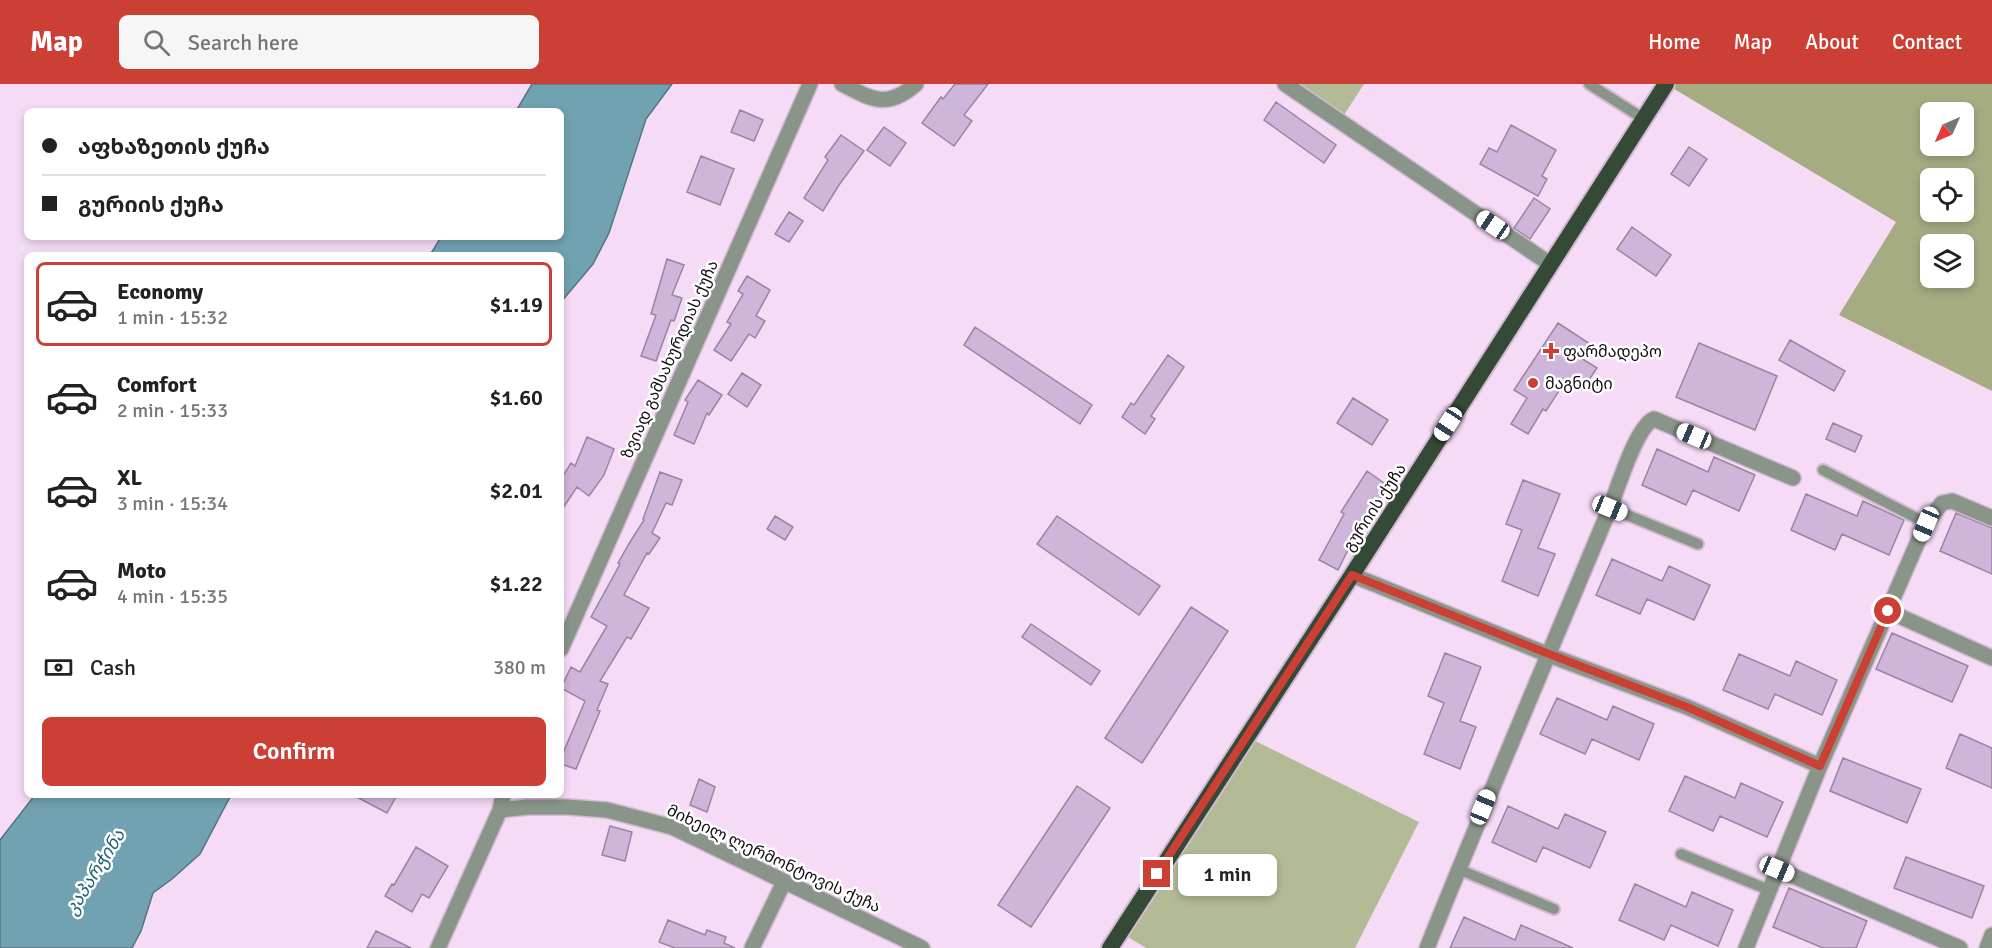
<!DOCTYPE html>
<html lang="en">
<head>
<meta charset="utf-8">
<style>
  :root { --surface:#fff; --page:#f6f6f6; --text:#222; --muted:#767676; --line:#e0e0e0; --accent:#cc3f35 }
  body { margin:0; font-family:Signika,"Noto Sans Georgian",sans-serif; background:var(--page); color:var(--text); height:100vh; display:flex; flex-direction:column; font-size:22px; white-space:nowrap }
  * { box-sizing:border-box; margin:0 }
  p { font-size:20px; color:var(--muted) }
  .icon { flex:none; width:33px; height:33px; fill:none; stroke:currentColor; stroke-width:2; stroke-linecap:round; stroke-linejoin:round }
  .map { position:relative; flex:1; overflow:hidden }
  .details { position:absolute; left:24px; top:168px; width:540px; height:546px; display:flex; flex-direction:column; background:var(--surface); border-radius:9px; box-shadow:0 3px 9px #0003 }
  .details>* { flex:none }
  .guide { position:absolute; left:24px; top:24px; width:540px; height:132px; border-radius:9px; box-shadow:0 3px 9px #0003; display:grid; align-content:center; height:132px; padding:0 18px; background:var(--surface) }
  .needle { width:39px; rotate:225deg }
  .tools { position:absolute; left:1920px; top:18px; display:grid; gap:12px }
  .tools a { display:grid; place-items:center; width:54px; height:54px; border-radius:9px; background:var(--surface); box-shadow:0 3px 9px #0003; font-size:30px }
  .end { position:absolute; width:27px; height:27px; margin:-14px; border:8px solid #cc3f35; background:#fff; box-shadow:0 0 0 3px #fff }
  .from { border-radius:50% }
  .bubble { position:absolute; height:42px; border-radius:9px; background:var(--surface); box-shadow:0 3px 9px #0003; font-size:20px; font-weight:600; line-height:42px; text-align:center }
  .car { position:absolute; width:18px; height:36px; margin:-18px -9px; border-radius:8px; box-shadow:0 0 4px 2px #0007; background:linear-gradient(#fff 24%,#345 0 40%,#fff 0 76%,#345 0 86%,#fff 0) }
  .guide b { display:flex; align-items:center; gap:21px; height:57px; font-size:22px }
  .guide b+b { border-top:2px solid var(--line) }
  .guide i { width:15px; height:15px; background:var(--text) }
  ul { padding:10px 0 0; list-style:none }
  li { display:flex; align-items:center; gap:18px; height:84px; margin:0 12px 9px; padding:0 6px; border:3px solid transparent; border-radius:9px }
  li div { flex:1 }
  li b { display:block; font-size:22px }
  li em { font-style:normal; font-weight:600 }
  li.active { border-color:var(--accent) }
  li>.icon { width:54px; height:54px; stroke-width:1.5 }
  .pay { display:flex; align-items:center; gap:15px; height:66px; padding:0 18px; font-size:22px }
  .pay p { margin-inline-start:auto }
  .cta { display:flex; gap:12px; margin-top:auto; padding:12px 18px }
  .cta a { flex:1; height:69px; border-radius:9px; background:var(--accent); color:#fff; font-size:24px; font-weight:600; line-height:69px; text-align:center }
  header { display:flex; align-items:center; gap:36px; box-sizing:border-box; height:84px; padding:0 30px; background:var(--accent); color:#fff }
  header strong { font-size:28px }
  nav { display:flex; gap:33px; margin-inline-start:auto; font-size:21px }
  .search { width:420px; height:54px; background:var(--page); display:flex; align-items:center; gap:15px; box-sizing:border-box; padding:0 21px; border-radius:9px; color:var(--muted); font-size:22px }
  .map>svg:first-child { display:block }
</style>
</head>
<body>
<header>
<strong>Map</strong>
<div class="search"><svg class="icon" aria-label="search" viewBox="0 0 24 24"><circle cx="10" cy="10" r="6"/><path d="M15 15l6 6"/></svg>Search here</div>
<nav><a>Home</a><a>Map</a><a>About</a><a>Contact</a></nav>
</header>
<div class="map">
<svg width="1992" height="864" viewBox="0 0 1992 864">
  <rect width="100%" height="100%" fill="#f6dbf6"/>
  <path fill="#b3ba96" d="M 1285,0 L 1364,0 L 1340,37 Z
    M 1245,652 L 1419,738 L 1355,864 L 1146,864 L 1120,848 Z"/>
  <path fill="#a5ac82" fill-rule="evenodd" d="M 1666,0 L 1992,0 L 1992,307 L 1839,231 L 1896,138 ZM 1930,28 L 1964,28 L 1964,62 L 1930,62 ZM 1930,94 L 1964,94 L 1964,128 L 1930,128 ZM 1930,160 L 1964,160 L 1964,194 L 1930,194 Z"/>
  <path fill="#71a2b2" stroke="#557583" stroke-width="1.5" d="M 532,0 L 672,0 L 646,35 L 609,149 L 593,180 L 561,218 L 561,171 L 430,171 L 441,153 L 561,153 L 561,27 L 516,27 Z
    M 35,711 L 231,711 L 200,770 L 172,795 L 153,809 L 141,847 L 132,864 L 0,864 L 0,756 Z"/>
  <path fill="#ceb5d9" stroke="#9985a1" stroke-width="1.5" d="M 955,0 L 988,0 L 964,31 L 972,37 L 954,62 L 922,39 L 941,13 L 943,15 Z
    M 1276,18 L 1336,61 L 1324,79 L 1264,36 Z
    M 740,26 L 763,36 L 754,57 L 731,48 Z
    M 1511,41 L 1556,66 L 1542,92 L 1547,95 L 1538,112 L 1480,80 L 1489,64 L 1497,68 Z
    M 884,43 L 906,59 L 890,82 L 867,66 Z
    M 841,51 L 864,67 L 839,101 L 823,127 L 804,114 L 828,76 L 825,73 Z
    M 1689,63 L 1707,75 L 1689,102 L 1671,90 Z
    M 701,72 L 734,85 L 720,121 L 687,108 Z
    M 1534,114 L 1550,125 L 1530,155 L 1514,144 Z
    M 789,128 L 803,137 L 789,158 L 775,150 Z
    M 1632,143 L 1671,171 L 1656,192 L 1617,165 Z
    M 667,175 L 684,181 L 672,211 L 682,214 L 674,237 L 671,236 L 656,277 L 641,272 L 656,231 L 651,230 Z
    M 747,192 L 770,206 L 756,232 L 765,237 L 755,254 L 749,250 L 731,277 L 714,266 L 731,240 L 727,238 L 743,210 L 738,207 Z
    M 1558,239 L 1590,260 L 1581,274 L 1597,284 L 1582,306 L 1566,296 L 1546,327 L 1543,325 L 1528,350 L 1511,340 L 1527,314 L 1514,306 Z
    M 975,243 L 1092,321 L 1080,340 L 964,261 Z
    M 1790,256 L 1845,287 L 1834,307 L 1779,276 Z
    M 1699,259 L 1777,292 L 1755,346 L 1676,313 Z
    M 1168,271 L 1184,283 L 1151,332 L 1155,335 L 1145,350 L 1122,333 L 1131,319 L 1134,321 Z
    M 742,289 L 761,301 L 747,323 L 728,310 Z
    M 698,296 L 722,311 L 709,331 L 707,329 L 694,360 L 674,351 L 688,318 L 685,316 Z
    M 1353,314 L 1388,336 L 1372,361 L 1337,339 Z
    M 1833,339 L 1862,352 L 1855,368 L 1826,355 Z
    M 587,353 L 614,365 L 604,391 L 589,412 L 577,403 L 561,427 L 561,395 L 571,379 L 575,382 Z
    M 1657,365 L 1708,388 L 1714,373 L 1755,391 L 1739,427 L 1693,406 L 1686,421 L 1642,401 Z
    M 1367,387 L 1388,402 L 1350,462 L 1338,486 L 1319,476 L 1344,430 L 1341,428 Z
    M 660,388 L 682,396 L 672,421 L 666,419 L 652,449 L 660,454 L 649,470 L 647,469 L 624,511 L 649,524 L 631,555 L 627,553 L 600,597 L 608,600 L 597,626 L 600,627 L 576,685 L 561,680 L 561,674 L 585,617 L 561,604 L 571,583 L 580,588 L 607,542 L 591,533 L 620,480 L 618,479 L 630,458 L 644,436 L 643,435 Z
    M 1523,396 L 1560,410 L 1538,464 L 1555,470 L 1538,512 L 1502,497 L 1522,446 L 1506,440 Z
    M 1806,410 L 1857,432 L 1863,417 L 1904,436 L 1889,471 L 1842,450 L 1835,466 L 1791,446 Z
    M 1956,429 L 1992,444 L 1992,490 L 1940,467 Z
    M 775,432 L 793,443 L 785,456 L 767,445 Z
    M 1057,432 L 1160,502 L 1139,531 L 1037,460 Z
    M 1612,475 L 1662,497 L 1669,482 L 1710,501 L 1694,536 L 1647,515 L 1640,530 L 1596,511 Z
    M 1191,523 L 1228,547 L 1142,679 L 1105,654 Z
    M 1031,540 L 1100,587 L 1091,601 L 1022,553 Z
    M 1892,549 L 1968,582 L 1952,618 L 1876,585 Z
    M 1445,569 L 1481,583 L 1460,637 L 1476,643 L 1460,685 L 1424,670 L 1444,619 L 1428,612 Z
    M 1739,570 L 1790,592 L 1796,577 L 1837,596 L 1822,631 L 1775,610 L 1768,625 L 1723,606 Z
    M 1557,614 L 1607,636 L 1613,622 L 1654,640 L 1639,676 L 1592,655 L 1585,670 L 1540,650 Z
    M 1960,650 L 1992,664 L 1992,704 L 1946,684 Z
    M 1843,674 L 1921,705 L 1907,739 L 1830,707 Z
    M 1685,692 L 1735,714 L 1741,699 L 1783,718 L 1767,753 L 1720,732 L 1713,747 L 1669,727 Z
    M 699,695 L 715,703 L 707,728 L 690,721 Z
    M 1077,702 L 1110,724 L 1031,843 L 998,821 Z
    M 353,711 L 397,711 L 387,729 Z
    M 1508,722 L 1558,745 L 1565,730 L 1606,748 L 1590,784 L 1543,763 L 1536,778 L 1492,758 Z
    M 610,742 L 632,748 L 625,777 L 602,771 Z
    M 416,763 L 448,782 L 429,814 L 422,810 L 412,828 L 385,812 L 392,800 L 394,801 Z
    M 1906,773 L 1984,802 L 1972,834 L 1894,804 Z
    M 1635,800 L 1686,823 L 1692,808 L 1733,826 L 1718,862 L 1671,841 L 1664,856 L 1619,836 Z
    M 1789,804 L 1867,837 L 1856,864 L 1823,864 L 1773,843 Z
    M 1464,833 L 1515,856 L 1521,841 L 1573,864 L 1450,864 Z
    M 668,836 L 705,851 L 707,846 L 726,853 L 724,859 L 735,864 L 675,864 L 659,858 Z
    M 376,847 L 411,864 L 367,864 Z"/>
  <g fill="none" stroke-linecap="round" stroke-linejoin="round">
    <g stroke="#d2bad2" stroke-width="14">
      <path id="service" d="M 1589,0 L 1644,35
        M 1823,386 L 1926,439
        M 1610,424 L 1698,460
        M 1681,770 L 1769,806
        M 1458,785 L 1554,825"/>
    </g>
    <g stroke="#d2bad2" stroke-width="18">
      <path id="minor" d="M 842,0 C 873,16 887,25 916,0
        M 1285,0 L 1550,180
        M 1352,491 L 1549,571 L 1687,623 L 1820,682
        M 1888,527 L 1992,574
        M 561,565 L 810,0
        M 500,726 L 528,723 L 567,723 L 607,726 L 672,743 L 922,864
        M 1777,785 L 1960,864
        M 438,864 L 500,726 L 503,711
        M 752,864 L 784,798
        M 1427,864 C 1485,719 1547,575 1607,431 C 1616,411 1635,343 1654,335 L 1793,394
        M 1746,864 L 1820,682 L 1926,439 L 1942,419 L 1952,417 L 1992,434
        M 1987,864 L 1992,851"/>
    </g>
    <g stroke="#d2bad2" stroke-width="20">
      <path id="trunk" d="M 1110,864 L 1352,491 L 1666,0"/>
    </g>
    <use href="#service" stroke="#8a958a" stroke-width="10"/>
    <use href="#minor" stroke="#8a958a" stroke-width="15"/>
    <use href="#trunk" stroke="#344936" stroke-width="16"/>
  </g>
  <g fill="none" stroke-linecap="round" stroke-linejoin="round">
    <path stroke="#cc3f35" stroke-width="8" d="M 1157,790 L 1352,491 L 1549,570 L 1687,623 L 1820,682 L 1888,527"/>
  </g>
  <g fill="#cc3f35" stroke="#fff" stroke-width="2">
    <path d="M1548 258h6v6h6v6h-6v6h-6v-6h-6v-6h6z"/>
    <circle cx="1533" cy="299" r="6"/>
  </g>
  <g text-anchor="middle" stroke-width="5" stroke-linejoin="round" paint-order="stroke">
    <g font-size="16" fill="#150c15" stroke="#fff" text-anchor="start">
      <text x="1563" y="273">ფარმადეპო</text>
      <text x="1545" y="305">მაგნიტი</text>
    </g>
    <g font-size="16" fill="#150c15" stroke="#fff">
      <text transform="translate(669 275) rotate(-66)" y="6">ზვიად გამსახურდიას ქუჩა</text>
      <text transform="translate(1374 423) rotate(-57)" y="6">გურიის ქუჩა</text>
      <text transform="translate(774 774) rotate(25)" y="6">მიხეილ ლერმონტოვის ქუჩა</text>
    </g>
    <g font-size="18" font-style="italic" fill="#206173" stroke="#fff">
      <text transform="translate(95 788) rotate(-58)" y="6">კაპარჭინა</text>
    </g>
  </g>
</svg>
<div class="tools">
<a><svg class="needle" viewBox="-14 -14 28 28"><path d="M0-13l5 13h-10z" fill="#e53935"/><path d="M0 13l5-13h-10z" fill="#767676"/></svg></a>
<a><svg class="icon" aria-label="locate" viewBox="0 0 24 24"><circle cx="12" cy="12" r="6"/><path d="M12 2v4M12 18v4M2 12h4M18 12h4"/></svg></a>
<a><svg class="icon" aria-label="layers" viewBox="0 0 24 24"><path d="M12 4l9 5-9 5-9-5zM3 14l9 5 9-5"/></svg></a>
</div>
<i class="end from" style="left:1888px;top:527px"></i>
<i class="end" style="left:1157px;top:790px"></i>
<div class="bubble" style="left:1178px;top:770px;width:99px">1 min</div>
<i class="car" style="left:1493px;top:141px;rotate:304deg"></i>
<i class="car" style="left:1448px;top:340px;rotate:213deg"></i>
<i class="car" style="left:1694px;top:352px;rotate:293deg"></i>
<i class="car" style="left:1610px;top:424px;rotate:112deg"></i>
<i class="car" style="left:1926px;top:440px;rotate:203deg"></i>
<i class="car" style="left:1483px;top:723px;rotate:22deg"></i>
<i class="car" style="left:1777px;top:785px;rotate:113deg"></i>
<div class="guide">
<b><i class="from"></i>აფხაზეთის ქუჩა</b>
<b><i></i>გურიის ქუჩა</b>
</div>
<section class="details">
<ul>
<li class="active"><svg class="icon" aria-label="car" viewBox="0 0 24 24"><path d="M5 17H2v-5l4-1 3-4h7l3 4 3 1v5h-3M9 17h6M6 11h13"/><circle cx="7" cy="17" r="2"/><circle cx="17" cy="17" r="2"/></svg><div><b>Economy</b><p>1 min · 15:32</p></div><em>$1.19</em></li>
<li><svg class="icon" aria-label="car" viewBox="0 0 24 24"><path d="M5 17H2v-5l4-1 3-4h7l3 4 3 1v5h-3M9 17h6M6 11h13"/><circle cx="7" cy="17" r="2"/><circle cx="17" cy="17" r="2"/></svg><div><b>Comfort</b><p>2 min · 15:33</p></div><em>$1.60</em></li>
<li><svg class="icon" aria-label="car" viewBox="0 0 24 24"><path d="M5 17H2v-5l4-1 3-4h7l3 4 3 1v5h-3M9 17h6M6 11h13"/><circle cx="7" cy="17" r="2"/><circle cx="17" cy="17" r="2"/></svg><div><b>XL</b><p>3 min · 15:34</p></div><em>$2.01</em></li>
<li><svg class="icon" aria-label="car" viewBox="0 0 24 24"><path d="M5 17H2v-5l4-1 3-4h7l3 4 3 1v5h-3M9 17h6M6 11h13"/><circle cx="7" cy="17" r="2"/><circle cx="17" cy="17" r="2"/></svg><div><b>Moto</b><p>4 min · 15:35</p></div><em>$1.22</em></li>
</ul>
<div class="pay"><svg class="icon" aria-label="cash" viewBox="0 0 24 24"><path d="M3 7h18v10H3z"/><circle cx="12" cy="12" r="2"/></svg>Cash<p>380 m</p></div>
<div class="cta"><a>Confirm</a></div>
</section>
</div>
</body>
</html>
